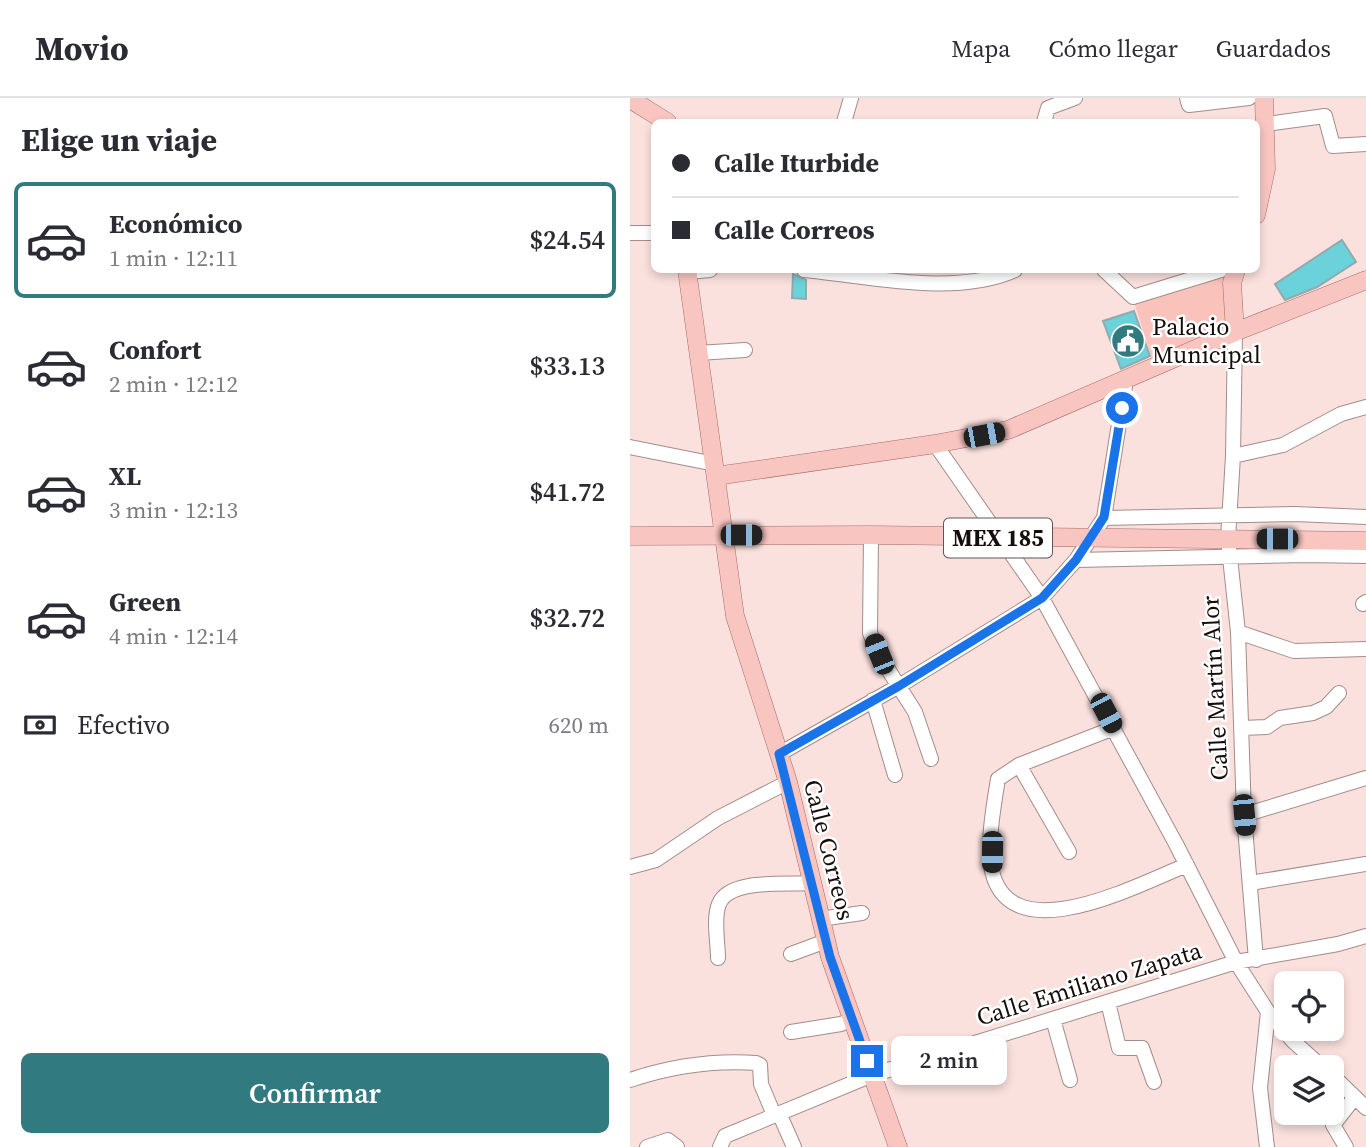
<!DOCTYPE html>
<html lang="es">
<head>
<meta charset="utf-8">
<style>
  :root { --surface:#fff; --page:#f7f7f7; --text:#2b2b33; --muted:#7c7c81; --line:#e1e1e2; --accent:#317a80 }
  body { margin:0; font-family:"Source Serif 4",serif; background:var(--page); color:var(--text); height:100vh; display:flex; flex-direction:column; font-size:26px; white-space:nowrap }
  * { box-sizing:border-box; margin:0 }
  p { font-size:23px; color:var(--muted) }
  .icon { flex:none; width:38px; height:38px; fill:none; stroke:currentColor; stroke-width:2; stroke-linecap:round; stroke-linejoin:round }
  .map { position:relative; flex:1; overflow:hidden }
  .sheet { display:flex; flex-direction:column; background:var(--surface); width:630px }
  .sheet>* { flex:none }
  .guide { position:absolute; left:21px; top:21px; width:609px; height:154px; border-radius:10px; box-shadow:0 4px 10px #0003; display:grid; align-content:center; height:154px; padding:0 21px; background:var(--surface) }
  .tools { position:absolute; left:644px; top:873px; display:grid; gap:14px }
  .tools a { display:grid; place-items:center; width:70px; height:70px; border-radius:10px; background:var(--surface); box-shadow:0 4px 10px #0003; font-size:35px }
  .end { position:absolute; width:32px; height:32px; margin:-16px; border:9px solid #1a73e8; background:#fff; box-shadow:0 0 0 4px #fff }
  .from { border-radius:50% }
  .bubble { position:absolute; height:49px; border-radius:10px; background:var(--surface); box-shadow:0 4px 10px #0003; font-size:23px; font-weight:600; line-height:49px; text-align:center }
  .car { position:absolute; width:21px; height:42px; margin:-21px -10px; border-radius:9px; box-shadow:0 0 5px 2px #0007; background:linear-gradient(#222 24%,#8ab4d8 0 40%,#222 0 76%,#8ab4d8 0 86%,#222 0) }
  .guide b { display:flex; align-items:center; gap:24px; height:66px; font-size:26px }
  .guide b+b { border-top:2px solid var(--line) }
  .guide i { width:18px; height:18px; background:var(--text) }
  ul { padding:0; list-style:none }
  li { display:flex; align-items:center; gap:21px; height:116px; margin:0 14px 10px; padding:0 7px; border:4px solid transparent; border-radius:10px }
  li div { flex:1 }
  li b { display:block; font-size:26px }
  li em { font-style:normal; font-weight:600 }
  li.current { border-color:var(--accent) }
  li>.icon { width:63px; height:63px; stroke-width:1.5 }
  h2 { padding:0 21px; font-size:32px; line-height:84px }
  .pay { display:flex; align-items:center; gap:18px; height:77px; padding:0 21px; font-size:26px }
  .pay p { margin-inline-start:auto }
  .button { display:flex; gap:14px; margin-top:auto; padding:14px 21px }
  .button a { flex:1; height:80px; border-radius:10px; background:var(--accent); color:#fff; font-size:28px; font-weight:600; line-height:80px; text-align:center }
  header { display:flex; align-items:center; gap:42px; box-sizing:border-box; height:98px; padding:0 35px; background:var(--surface); border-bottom:2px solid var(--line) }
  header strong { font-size:33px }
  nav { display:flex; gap:38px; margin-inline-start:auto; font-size:24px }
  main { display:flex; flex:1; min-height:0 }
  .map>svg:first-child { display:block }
</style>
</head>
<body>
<header>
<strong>Movio</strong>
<nav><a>Mapa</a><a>Cómo llegar</a><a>Guardados</a></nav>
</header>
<main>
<section class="sheet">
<h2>Elige un viaje</h2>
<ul>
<li class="current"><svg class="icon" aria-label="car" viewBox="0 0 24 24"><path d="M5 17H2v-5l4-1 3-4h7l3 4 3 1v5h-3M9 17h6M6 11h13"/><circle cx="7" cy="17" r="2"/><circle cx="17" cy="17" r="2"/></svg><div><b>Económico</b><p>1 min · 12:11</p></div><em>$24.54</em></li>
<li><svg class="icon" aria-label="car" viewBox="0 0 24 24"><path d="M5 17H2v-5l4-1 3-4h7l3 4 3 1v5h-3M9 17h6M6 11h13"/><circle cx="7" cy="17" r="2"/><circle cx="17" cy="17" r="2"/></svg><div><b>Confort</b><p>2 min · 12:12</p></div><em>$33.13</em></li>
<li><svg class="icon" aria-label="car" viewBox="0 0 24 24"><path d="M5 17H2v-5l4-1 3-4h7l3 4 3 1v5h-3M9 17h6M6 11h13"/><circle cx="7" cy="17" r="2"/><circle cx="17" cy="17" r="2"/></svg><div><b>XL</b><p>3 min · 12:13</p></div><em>$41.72</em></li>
<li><svg class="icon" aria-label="car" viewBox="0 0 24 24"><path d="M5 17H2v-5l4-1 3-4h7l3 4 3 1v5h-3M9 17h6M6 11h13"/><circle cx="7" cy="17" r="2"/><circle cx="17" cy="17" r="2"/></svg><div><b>Green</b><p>4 min · 12:14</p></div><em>$32.72</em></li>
</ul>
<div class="pay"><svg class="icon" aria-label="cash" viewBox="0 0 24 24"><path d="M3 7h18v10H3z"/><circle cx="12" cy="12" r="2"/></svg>Efectivo<p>620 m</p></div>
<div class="button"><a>Confirmar</a></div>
</section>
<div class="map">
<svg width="736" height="1049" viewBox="0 0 736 1049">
  <rect width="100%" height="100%" fill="#fae1de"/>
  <path fill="#f9c2bb" d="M 595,176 L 603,231 L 523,263 L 504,204 Z"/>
  <path fill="#6bd1da" stroke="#91aaac" stroke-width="2" d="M 712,142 L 726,164 L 687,189 L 655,202 L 645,186 Z
    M 163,176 L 176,182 L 176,201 L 162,200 Z
    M 504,213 L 520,258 L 491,271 L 473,223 Z"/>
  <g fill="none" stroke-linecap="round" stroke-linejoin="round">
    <g stroke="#a38c89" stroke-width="16">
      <path id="minor" d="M 557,0 L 559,7 L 619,0
        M 214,24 L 221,0
        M 414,24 L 418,10 L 445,0
        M 636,26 L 695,18 L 703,48 L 736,46
        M 0,135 L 24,135
        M 174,172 C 239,178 324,199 385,172
        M 474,172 L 503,199 L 591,172
        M 58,174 L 80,172
        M 605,234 L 603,358 L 598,441 L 608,534 L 614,717 L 626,862
        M 68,255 L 115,252
        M 305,346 L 412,500 L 546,746 L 606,864 L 638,914 L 663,943 L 693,970
        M 0,349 L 85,366
        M 603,358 L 653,347 L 711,316 L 736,309
        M 474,420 L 665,416 L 736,419
        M 241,437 L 240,535 L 249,557 L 285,614 L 301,661
        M 446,462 L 677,457 L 736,458
        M 733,506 L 736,504
        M 608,534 L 664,553 L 736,551
        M 243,602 L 265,677
        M 484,630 L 389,667 L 368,681 C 364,705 356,751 362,773 C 381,856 513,784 557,767
        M 611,630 L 637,629 L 650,620 L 683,615 L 696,609 L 709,595
        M 149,656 L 269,588 L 412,500 L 446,462 L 474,420 L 496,282
        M 389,667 L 439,754
        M 614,717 L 736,680
        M 0,769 L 26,762 L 88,720 L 158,684
        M 620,785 L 736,766
        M 190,821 L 232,815
        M 161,856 L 196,843
        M 88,860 C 88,845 83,820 89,806 C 99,780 158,787 181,785
        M 478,904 L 489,950 L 512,950 L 524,984
        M 423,921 L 440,982
        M 161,934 L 211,926 L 222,921
        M 702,977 L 736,1010
        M 0,982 C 42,968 81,962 126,965 L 130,967 L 131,986 L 144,1017
        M 149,1015 L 164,1049
        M 17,1049 L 38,1042 L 47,1049
        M 90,1049 L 95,1038 L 242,977 L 606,864 L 708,846 L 736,838
        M 637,1049 L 630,990 L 638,914
        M 716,1049 L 703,1027 L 725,999"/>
    </g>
    <g stroke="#a66b66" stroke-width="19">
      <path id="major" d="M 0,1 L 37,24
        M 626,117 L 636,71 L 634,0
        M 57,172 L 105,518 L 158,684 L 200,859 L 268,1049
        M 605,234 L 602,185 L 606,172
        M 86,378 L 305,346 L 378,332 L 605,234 L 736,182
        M 0,438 L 241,437 L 736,443"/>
    </g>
    <use href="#minor" stroke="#fff" stroke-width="14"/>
    <use href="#major" stroke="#f8c5c0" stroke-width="18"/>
  </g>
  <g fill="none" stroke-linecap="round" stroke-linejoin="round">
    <path stroke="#1a73e8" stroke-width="9" d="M 237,963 L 200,859 L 149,656 L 269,588 L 412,500 L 446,462 L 474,419 L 492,310"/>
  </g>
  <defs>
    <g id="civic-disc" transform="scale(1.75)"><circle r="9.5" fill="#317a80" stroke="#fff"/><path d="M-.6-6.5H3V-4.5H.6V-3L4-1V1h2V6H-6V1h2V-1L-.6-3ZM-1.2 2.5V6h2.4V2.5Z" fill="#fff"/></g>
  </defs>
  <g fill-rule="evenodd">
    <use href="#civic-disc" x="498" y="243"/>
  </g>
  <g text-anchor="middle" stroke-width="5" stroke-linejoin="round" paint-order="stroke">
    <rect fill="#fff" stroke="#5b5655" stroke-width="2" x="314" y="420.5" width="108" height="39" rx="5"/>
    <g font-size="23" font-weight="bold" fill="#150d0c">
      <text x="368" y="448">MEX 185</text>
    </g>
    <g font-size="24" fill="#150d0c" stroke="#fff" text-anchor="start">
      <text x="522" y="237">Palacio<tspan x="522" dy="28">Municipal</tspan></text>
    </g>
    <g font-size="24" fill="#150d0c" stroke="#fff">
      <text transform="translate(585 590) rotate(-93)" y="8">Calle Martín Alor</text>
      <text transform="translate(199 752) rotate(76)" y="8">Calle Correos</text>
      <text transform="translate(459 886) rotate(-17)" y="8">Calle Emiliano Zapata</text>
    </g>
  </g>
</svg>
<div class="tools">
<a><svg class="icon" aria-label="locate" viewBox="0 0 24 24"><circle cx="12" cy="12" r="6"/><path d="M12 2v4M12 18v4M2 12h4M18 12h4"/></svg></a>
<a><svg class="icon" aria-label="layers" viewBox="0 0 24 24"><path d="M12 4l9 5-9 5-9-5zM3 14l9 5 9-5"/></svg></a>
</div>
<i class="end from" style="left:492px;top:310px"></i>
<i class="end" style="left:237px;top:963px"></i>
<div class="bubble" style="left:261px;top:938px;width:116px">2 min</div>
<i class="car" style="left:354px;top:337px;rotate:79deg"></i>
<i class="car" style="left:111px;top:437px;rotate:90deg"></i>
<i class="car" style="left:647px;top:441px;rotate:270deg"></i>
<i class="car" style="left:249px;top:556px;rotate:338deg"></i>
<i class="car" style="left:476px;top:615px;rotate:152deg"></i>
<i class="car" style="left:614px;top:717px;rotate:175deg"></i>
<i class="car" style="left:362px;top:754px;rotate:181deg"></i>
<div class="guide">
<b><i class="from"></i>Calle Iturbide</b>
<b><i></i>Calle Correos</b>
</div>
</div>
</main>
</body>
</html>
